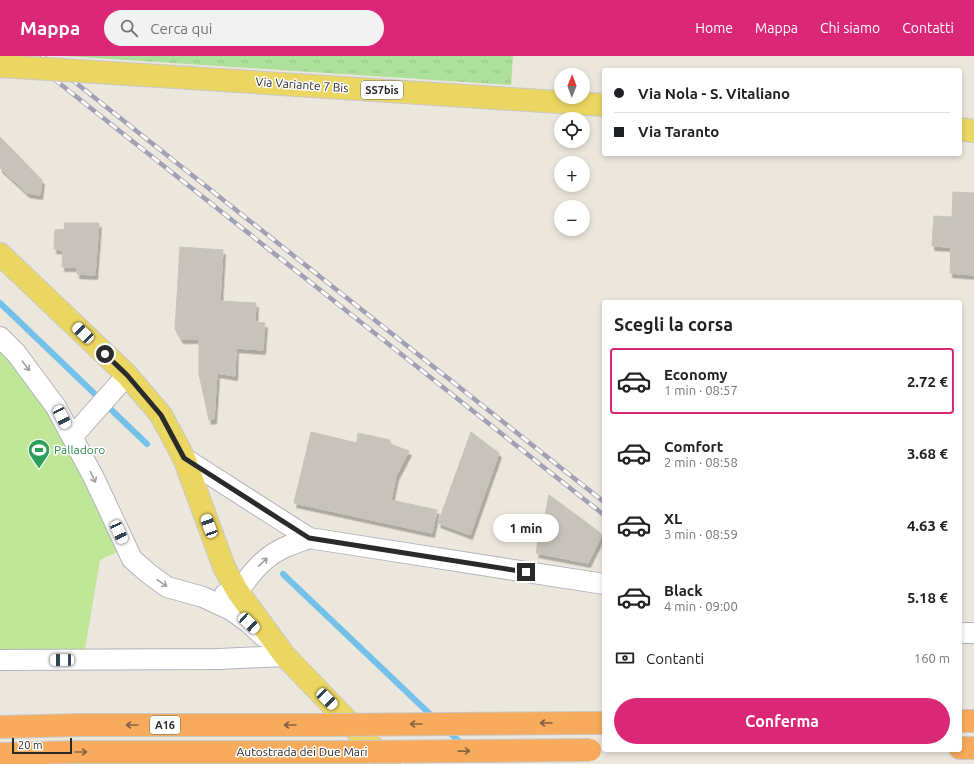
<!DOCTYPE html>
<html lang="it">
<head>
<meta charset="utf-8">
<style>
  :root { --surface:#fff; --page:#f2f2f2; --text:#202124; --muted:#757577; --line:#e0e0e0; --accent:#db2777 }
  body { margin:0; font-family:Ubuntu,sans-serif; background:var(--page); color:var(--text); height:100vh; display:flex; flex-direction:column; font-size:15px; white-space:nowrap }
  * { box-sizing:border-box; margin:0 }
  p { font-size:13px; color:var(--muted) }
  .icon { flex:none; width:22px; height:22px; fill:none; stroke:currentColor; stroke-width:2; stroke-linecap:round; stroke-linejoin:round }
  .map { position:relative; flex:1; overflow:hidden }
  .details { position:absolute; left:602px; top:244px; width:360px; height:452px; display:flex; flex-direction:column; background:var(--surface); border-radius:4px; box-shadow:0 2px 6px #0003 }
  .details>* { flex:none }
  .banner { position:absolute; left:602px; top:12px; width:360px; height:88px; border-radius:4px; box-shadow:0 2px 6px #0003; display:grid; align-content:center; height:88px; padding:0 12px; background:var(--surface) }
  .needle { width:26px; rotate:1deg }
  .tools { position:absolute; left:554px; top:12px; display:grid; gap:8px }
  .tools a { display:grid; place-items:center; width:36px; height:36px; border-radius:50%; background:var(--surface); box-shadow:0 2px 6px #0003; font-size:20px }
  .scale { position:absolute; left:12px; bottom:10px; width:60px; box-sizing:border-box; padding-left:4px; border:2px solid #2a2a2a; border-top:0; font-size:11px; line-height:14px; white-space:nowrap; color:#2a2a2a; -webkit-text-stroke:3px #fff; paint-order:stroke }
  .end { position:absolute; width:18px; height:18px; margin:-9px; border:5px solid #2a2a2a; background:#fff; box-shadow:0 0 0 2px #fff }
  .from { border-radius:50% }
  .bubble { position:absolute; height:28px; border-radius:14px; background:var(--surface); box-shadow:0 2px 6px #0003; font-size:13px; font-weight:700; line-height:28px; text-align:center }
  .car { position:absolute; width:12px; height:24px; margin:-12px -6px; border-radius:5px; box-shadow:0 0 3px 1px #0007; background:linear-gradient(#fff 24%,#345 0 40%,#fff 0 76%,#345 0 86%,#fff 0) }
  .banner b { display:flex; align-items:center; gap:14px; height:38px; font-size:15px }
  .banner b+b { border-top:1px solid var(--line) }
  .banner i { width:10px; height:10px; background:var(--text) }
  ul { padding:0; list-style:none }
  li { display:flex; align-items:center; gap:12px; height:66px; margin:0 8px 6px; padding:0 4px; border:2px solid transparent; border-radius:4px }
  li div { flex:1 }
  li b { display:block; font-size:15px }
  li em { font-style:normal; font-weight:700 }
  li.selected { border-color:var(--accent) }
  li>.icon { width:36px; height:36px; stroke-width:1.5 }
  h2 { padding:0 12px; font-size:18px; line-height:48px }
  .pay { display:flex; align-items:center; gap:10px; height:44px; padding:0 12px; font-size:15px }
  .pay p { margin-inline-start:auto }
  .button { display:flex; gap:8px; margin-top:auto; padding:8px 12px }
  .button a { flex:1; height:46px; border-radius:24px; background:var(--accent); color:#fff; font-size:16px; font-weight:700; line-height:46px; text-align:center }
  header { display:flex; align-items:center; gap:24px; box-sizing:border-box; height:56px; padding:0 20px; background:var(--accent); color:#fff }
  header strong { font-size:19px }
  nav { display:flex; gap:22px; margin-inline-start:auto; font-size:14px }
  .search { width:280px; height:36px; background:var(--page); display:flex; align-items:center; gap:10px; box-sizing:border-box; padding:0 14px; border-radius:22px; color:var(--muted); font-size:15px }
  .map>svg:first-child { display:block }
</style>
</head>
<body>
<header>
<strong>Mappa</strong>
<div class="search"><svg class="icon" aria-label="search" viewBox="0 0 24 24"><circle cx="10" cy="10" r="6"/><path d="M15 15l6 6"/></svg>Cerca qui</div>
<nav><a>Home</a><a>Mappa</a><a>Chi siamo</a><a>Contatti</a></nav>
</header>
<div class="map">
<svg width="974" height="708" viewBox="0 0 974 708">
  <defs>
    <pattern id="grass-tufts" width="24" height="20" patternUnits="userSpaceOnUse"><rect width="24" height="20" fill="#ade09b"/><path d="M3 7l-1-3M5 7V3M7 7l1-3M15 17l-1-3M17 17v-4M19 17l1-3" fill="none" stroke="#95c086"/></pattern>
    <filter id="shadow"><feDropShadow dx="2.5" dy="4.5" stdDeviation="0" flood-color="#0004"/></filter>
  </defs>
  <rect width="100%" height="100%" fill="#ece7dd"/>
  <path fill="url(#grass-tufts)" d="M 65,0 L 513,0 L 511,29 Z"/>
  <path fill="#bfe797" d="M 0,294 L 27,321 L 57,372 L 99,456 L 117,496 L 100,504 L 84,599 L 0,598 Z"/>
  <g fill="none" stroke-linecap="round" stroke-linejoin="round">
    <path stroke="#74c1ea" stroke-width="6" d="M 0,247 L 147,388
      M 283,518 L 435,663
      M 448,675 L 463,689"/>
  </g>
  <path fill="#c7c3bc" stroke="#c7c3b7" filter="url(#shadow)" d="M 0,81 L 42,124 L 40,139 L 27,137 L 0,112 Z
    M 953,136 L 974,137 L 974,219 L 950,217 L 951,191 L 932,190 L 934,160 L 952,161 Z
    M 64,167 L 99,167 L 95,219 L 77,218 L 77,211 L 62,211 L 63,194 L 54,193 L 55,174 L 65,173 Z
    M 180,191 L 223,194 L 220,245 L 256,247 L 255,266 L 265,267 L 263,294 L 236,292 L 235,320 L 217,317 L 214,363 L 209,364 L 199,318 L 199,283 L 181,283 L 175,273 Z
    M 311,376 L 357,387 L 358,377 L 390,384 L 390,388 L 409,395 L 396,420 L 391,444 L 437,454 L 432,477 L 294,447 Z
    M 471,376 L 499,397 L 470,479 L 438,467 Z
    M 549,439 L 594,472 L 602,479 L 588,507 L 536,497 L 541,469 L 543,469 Z"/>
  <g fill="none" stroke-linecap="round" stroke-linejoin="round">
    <g stroke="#b0b2be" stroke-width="22">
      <path id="minor" d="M 0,281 L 16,297 L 56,351 L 94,422 L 132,503 L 148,517 L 167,531 L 203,541 L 231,554 L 249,567 L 264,581
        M 72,381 L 127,319
        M 184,402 L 309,482
        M 225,538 L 238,536 C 251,517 265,499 288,490 C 295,487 302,485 309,482 L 604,528
        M 960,577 L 974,577
        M 0,604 L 219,603 L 285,600"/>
    </g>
    <g stroke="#c8c8c8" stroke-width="24">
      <path id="major" d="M 159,20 L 604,49
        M 960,73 L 974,75
        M 0,198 L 127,319 L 161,359 L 184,402 L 224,511 L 238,536 L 285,600 L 389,708"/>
    </g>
    <g stroke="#c8c8c8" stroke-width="24">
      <path id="highway" d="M 960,665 L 974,665
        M 585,667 L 604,667
        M 0,671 L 79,669 L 329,669
        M 960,692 L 974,692
        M 0,698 L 77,696 L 355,696"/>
    </g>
    <use href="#minor" stroke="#fff" stroke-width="20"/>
    <use href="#major" stroke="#ebd662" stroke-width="22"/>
    <use href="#highway" stroke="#f8ab5c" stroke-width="22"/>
    <g stroke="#a0a1b4" stroke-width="4.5">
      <path id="rail" d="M 25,0 L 604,459
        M 42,0 L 604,446"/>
    </g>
    <use href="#rail" stroke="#fff" stroke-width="3" stroke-dasharray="9" stroke-linecap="butt"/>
    <g stroke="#c8c8c8" stroke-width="24" stroke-linecap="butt">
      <path id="major-bridge" d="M 0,10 L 159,20"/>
    </g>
    <g stroke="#c8c8c8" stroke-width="24" stroke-linecap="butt">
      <path id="highway-bridge" d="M 329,669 L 585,667
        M 355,696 L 590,694"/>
    </g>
    <use href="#major-bridge" stroke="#ebd662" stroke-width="22"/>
    <use href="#highway-bridge" stroke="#f8ab5c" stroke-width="22"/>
  </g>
  <defs><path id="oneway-shaft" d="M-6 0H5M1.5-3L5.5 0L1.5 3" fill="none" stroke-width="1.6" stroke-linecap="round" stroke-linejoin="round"/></defs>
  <g stroke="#9f9f9f">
    <use href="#oneway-shaft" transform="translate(26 310) rotate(53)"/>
    <use href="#oneway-shaft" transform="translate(93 421) rotate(64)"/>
    <use href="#oneway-shaft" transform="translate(263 506) rotate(-43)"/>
    <use href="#oneway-shaft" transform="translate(162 527) rotate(34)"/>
  </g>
  <g stroke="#876440">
    <use href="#oneway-shaft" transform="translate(546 667) rotate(180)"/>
    <use href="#oneway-shaft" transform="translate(416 668) rotate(180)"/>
    <use href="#oneway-shaft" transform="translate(132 669) rotate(180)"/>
    <use href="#oneway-shaft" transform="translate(290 669) rotate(180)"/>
    <use href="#oneway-shaft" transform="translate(464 695) rotate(-1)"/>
    <use href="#oneway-shaft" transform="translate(81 696)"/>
  </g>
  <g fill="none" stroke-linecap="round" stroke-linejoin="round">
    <path stroke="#2a2a2a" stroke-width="5" d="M 105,298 L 127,319 L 161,359 L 184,402 L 309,482 L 526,516"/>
  </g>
  <defs>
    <g id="stadium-pin" transform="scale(1.15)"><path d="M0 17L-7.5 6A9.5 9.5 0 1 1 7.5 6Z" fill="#2e9e5b" stroke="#fff"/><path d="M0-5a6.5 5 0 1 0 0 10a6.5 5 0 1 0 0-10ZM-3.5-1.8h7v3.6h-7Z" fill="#fff"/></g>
  </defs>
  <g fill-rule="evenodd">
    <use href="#stadium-pin" x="39" y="394"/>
  </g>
  <g text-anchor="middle" stroke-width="3" stroke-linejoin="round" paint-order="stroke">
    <g fill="#fff" stroke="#6a6a6a" stroke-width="1">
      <rect x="361" y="25" width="42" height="18" rx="3"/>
      <rect x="150" y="660" width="30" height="18" rx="3"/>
    </g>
    <g font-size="11" font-weight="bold" fill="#2a2a2a">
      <text x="382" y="38">SS7bis</text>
      <text x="165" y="673">A16</text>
    </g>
    <g font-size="12" fill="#2a2a2a" stroke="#fff">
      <text transform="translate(302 29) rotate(4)" y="4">Via Variante 7 Bis</text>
      <text x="302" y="700">Autostrada dei Due Mari</text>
    </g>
    <g font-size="12" fill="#27864d" stroke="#fff" text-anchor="start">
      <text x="54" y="398">Palladoro</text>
    </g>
  </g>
</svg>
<div class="tools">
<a><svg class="needle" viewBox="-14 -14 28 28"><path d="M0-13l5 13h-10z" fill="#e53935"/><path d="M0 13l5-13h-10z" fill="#757577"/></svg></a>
<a><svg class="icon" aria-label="locate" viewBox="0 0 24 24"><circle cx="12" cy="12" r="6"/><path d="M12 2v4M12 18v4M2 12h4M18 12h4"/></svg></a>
<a>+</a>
<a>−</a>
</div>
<div class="scale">20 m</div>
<i class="end from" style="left:105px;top:298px"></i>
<i class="end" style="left:526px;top:516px"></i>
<div class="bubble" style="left:493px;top:458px;width:66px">1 min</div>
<i class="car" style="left:83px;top:277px;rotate:314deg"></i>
<i class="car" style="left:62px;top:361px;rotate:153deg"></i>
<i class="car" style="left:209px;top:470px;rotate:340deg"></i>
<i class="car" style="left:119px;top:476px;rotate:155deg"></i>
<i class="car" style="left:249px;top:567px;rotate:133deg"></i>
<i class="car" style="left:62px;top:604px;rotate:270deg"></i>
<i class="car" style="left:327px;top:643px;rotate:136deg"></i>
<div class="banner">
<b><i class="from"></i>Via Nola - S. Vitaliano</b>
<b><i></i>Via Taranto</b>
</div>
<section class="details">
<h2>Scegli la corsa</h2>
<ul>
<li class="selected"><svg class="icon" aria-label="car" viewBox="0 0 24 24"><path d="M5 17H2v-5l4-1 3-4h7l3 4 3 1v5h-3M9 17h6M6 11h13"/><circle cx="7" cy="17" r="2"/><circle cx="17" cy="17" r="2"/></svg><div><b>Economy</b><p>1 min · 08:57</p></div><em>2.72 €</em></li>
<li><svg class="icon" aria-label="car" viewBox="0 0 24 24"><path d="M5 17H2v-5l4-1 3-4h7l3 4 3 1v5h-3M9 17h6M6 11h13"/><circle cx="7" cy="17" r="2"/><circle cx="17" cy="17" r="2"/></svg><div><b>Comfort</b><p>2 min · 08:58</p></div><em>3.68 €</em></li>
<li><svg class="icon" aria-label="car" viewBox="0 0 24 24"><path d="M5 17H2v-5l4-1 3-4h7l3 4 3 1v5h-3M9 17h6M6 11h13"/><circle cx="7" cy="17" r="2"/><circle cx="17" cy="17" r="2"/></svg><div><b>XL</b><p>3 min · 08:59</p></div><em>4.63 €</em></li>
<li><svg class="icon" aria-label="car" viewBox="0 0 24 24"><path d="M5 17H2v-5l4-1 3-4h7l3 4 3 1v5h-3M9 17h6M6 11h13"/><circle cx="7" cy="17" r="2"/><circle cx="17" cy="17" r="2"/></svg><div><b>Black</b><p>4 min · 09:00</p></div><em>5.18 €</em></li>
</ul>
<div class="pay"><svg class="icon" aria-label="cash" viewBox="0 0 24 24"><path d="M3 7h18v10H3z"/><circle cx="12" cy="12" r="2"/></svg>Contanti<p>160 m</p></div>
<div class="button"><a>Conferma</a></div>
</section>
</div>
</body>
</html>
